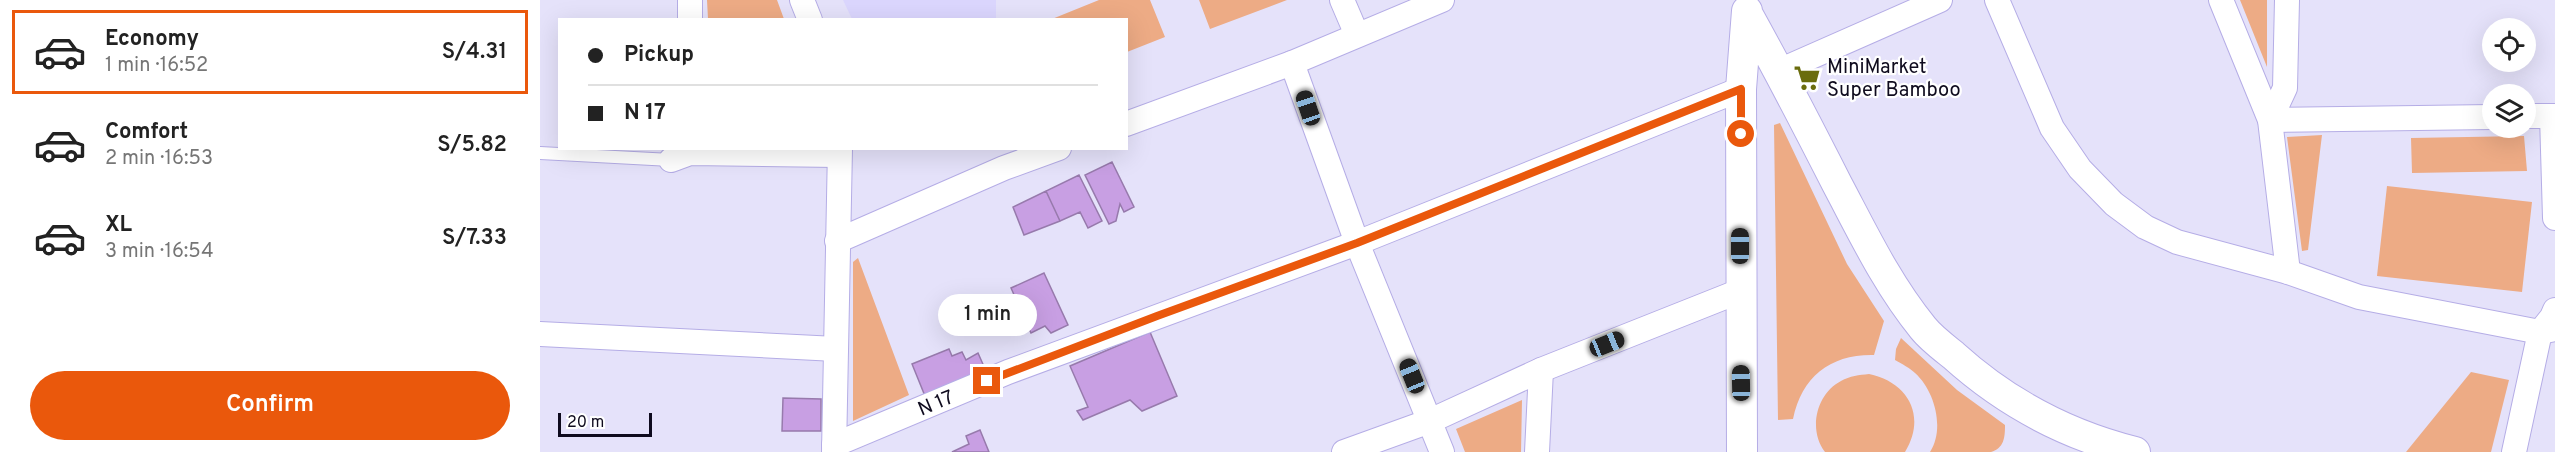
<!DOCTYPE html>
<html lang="en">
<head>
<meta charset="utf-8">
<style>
  :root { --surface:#fff; --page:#f2f2f2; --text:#222; --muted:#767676; --line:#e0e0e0; --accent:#ea580c }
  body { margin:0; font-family:Overpass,sans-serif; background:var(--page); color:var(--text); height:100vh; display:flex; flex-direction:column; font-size:22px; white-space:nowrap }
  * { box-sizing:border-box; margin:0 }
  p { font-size:20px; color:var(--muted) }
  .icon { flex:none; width:33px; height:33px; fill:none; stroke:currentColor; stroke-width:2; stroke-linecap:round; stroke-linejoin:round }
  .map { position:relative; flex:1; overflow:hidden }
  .drawer { display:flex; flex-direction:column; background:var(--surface); width:540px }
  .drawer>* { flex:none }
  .top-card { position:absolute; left:18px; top:18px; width:570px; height:132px; border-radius:0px; box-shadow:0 6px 24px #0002; display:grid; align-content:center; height:132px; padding:0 30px; background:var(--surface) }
  .buttons { position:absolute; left:1942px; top:18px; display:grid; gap:12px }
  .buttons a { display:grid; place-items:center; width:54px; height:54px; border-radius:50%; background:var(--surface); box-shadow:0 6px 24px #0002; font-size:30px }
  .scale { position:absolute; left:18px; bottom:15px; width:94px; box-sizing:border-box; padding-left:6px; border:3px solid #0f0b1e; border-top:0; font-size:16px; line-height:21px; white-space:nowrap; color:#0f0b1e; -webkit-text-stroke:4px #fff; paint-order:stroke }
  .end { position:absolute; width:27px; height:27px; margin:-14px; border:8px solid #ea580c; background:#fff; box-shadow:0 0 0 3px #fff }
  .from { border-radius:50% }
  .bubble { position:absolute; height:42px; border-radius:21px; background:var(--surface); box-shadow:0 6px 24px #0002; font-size:20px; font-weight:600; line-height:42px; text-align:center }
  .car { position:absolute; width:18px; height:36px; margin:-18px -9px; border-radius:8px; box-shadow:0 0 4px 2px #0007; background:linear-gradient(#222 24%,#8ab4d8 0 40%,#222 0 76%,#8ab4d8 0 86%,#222 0) }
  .top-card b { display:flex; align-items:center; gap:21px; height:57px; font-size:22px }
  .top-card b+b { border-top:2px solid var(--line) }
  .top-card i { width:15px; height:15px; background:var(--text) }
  ul { padding:10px 0 0; list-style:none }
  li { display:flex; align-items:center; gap:18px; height:84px; margin:0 12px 9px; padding:0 18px; border:3px solid transparent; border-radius:0px }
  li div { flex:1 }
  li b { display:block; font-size:22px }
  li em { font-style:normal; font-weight:600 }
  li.selected { border-color:var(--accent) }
  li>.icon { width:54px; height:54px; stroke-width:1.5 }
  .button { display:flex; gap:12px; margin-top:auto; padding:12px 30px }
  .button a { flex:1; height:69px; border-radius:36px; background:var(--accent); color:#fff; font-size:24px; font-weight:600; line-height:69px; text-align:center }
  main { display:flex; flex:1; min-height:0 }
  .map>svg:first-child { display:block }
</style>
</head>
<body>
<main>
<section class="drawer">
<ul>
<li class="selected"><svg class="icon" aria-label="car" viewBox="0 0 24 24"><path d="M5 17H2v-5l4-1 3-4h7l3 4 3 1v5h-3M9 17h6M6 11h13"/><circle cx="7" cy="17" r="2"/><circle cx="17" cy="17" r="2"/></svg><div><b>Economy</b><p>1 min · 16:52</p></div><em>S/4.31</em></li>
<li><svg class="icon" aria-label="car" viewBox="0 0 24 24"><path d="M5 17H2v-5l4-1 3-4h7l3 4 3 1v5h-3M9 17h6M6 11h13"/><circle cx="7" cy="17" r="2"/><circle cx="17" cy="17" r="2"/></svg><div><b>Comfort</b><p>2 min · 16:53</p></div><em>S/5.82</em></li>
<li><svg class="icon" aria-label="car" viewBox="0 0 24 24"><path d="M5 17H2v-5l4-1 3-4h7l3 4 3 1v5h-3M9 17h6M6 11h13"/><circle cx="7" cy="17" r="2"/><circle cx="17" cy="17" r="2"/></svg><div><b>XL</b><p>3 min · 16:54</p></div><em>S/7.33</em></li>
</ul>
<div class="button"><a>Confirm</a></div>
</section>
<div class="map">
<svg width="2015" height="452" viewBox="0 0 2015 452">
  <rect width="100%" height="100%" fill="#e5e2fa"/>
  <path fill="#dbd6fe" d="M 303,0 L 456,0 L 456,19 L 312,19 Z"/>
  <path fill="#edab85" d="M 167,0 L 237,0 L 244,19 L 168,19 Z
    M 559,0 L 610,0 L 625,37 L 587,52 L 586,20 L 512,19 Z
    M 659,0 L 747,0 L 670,29 Z
    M 1700,0 L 1727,0 L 1727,67 Z
    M 1240,123 L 1307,264 L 1344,321 L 1334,355 C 1291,354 1262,376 1253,419 L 1238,420 L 1234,125 Z
    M 1782,135 L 1768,250 L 1762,251 L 1747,137 Z
    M 1984,136 L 1987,171 L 1872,173 L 1871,138 Z
    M 1847,186 L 1992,202 L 1982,292 L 1837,276 Z
    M 318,258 L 369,395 L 313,421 L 313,262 Z
    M 1361,338 L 1417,390 L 1465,425 C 1465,438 1464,448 1451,452 L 1390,452 C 1405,429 1395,391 1375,373 C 1370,368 1362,364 1355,360 L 1356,349 Z
    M 1931,372 L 1969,380 L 1951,452 L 1866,452 Z
    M 1329,374 C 1368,382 1387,416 1365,452 L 1285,452 C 1268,430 1276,394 1301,381 C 1310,376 1319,375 1329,374 Z
    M 982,400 L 981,452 L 925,452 L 916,429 Z"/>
  <path fill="#c89fe3" stroke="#977aac" stroke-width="1.5" d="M 572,162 L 594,207 L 584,212 L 580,204 L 576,221 L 569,224 L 545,175 Z
    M 539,175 L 562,221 L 548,228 L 540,212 L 520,221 L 506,191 Z
    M 506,191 L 520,221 L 484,235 L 473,207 Z
    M 504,273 L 528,325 L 511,333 L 505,326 L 491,333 L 471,288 Z
    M 610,332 L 637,396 L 602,411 L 590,400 L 543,420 L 537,411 L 548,407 L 530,366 Z
    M 409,349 L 412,356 L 422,352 L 426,360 L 438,353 L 446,371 L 385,396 L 372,364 Z
    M 243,398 L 281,399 L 281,431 L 242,431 Z
    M 440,430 L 449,452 L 412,452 L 429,444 L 426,436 Z"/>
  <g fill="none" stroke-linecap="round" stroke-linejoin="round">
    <g stroke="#b5ade6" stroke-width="14">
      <path id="service" d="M 0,153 L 131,160"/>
    </g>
    <g stroke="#b5ade6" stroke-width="26">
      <g id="minor">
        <path d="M 150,0 L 150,20"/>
        <path d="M 262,0 L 270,20"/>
        <path d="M 802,0 L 817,35"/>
        <path d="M 1457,0 L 1512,128 L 1540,169 L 1574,204 L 1605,227 L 1637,242 L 1748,272 L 1819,297 L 2000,332 L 2015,329"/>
        <path d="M 1681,0 L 1730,120 L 1748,272"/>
        <path d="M 1747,0 L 1745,88 L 1730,120 L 1953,117"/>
        <path d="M 752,63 L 817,243 L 902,452"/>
        <path d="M 1239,71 L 1400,0"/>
        <path d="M 1986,116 L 2015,116"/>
        <path d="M 2012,116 L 2015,218"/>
        <path d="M 586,124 L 752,63 L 902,0"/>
        <path d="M 131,160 L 150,153 L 298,155"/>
        <path d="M 297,241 L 464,168 L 519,148"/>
        <path d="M 0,334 L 296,349"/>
        <path id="s1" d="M 294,445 L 468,372 L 817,243 L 1201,89"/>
        <path d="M 294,452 L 300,148"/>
        <path d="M 804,452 L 890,421 L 1001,370 L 1200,291"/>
        <path d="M 997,452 L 1001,370"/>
        <path d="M 1974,452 L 2000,332 L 2012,317 L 2015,310"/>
      </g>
    </g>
    <g stroke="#b5ade6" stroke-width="32">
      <path id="tertiary" d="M 1208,15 C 1239,71 1268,127 1297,184 C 1323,233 1347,284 1383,328 C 1391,338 1403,347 1413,355 C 1466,403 1527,435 1595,452
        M 1202,452 L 1201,89 L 1207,11"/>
    </g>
    <use href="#service" stroke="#fff" stroke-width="12"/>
    <use href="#minor" stroke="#fff" stroke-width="24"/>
    <use href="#tertiary" stroke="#fff" stroke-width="30"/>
  </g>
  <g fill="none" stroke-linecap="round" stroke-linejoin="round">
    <path stroke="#ea580c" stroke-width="8" d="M 447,381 L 617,316 L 817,243 L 1201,89 L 1201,134"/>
  </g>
  <defs>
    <g id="supermarket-bare" transform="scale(2.07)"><path d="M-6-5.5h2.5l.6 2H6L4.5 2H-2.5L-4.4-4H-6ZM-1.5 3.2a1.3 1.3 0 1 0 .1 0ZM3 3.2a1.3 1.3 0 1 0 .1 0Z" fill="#6a6c0d" stroke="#fff" stroke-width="2.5" paint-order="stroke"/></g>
  </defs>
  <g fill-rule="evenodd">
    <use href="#supermarket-bare" x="1267" y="78"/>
  </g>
  <g text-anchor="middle" stroke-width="4.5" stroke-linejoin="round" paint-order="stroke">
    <g font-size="20" fill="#0f0b1e" stroke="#fff" text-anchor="start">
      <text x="1287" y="73">MiniMarket<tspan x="1287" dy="23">Super Bamboo</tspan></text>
    </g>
    <g font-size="20" fill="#0f0b1e" stroke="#fff">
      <text dy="7" stroke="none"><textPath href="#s1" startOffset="110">N 17</textPath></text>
    </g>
  </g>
</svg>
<div class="buttons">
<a><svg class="icon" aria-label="locate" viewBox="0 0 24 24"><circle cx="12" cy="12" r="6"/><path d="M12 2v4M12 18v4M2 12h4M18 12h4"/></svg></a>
<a><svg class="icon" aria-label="layers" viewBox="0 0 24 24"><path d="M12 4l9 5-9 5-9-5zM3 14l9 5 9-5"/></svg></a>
</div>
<div class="scale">20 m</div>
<i class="end from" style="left:1201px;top:134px"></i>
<i class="end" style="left:447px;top:381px"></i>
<div class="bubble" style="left:398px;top:294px;width:99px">1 min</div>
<i class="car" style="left:768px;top:108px;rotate:341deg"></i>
<i class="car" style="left:1200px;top:246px;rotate:0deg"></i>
<i class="car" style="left:1067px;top:344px;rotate:68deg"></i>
<i class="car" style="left:872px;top:376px;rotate:338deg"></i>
<i class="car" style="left:1201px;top:383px;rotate:359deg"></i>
<div class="top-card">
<b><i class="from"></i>Pickup</b>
<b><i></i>N 17</b>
</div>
</div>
</main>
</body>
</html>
